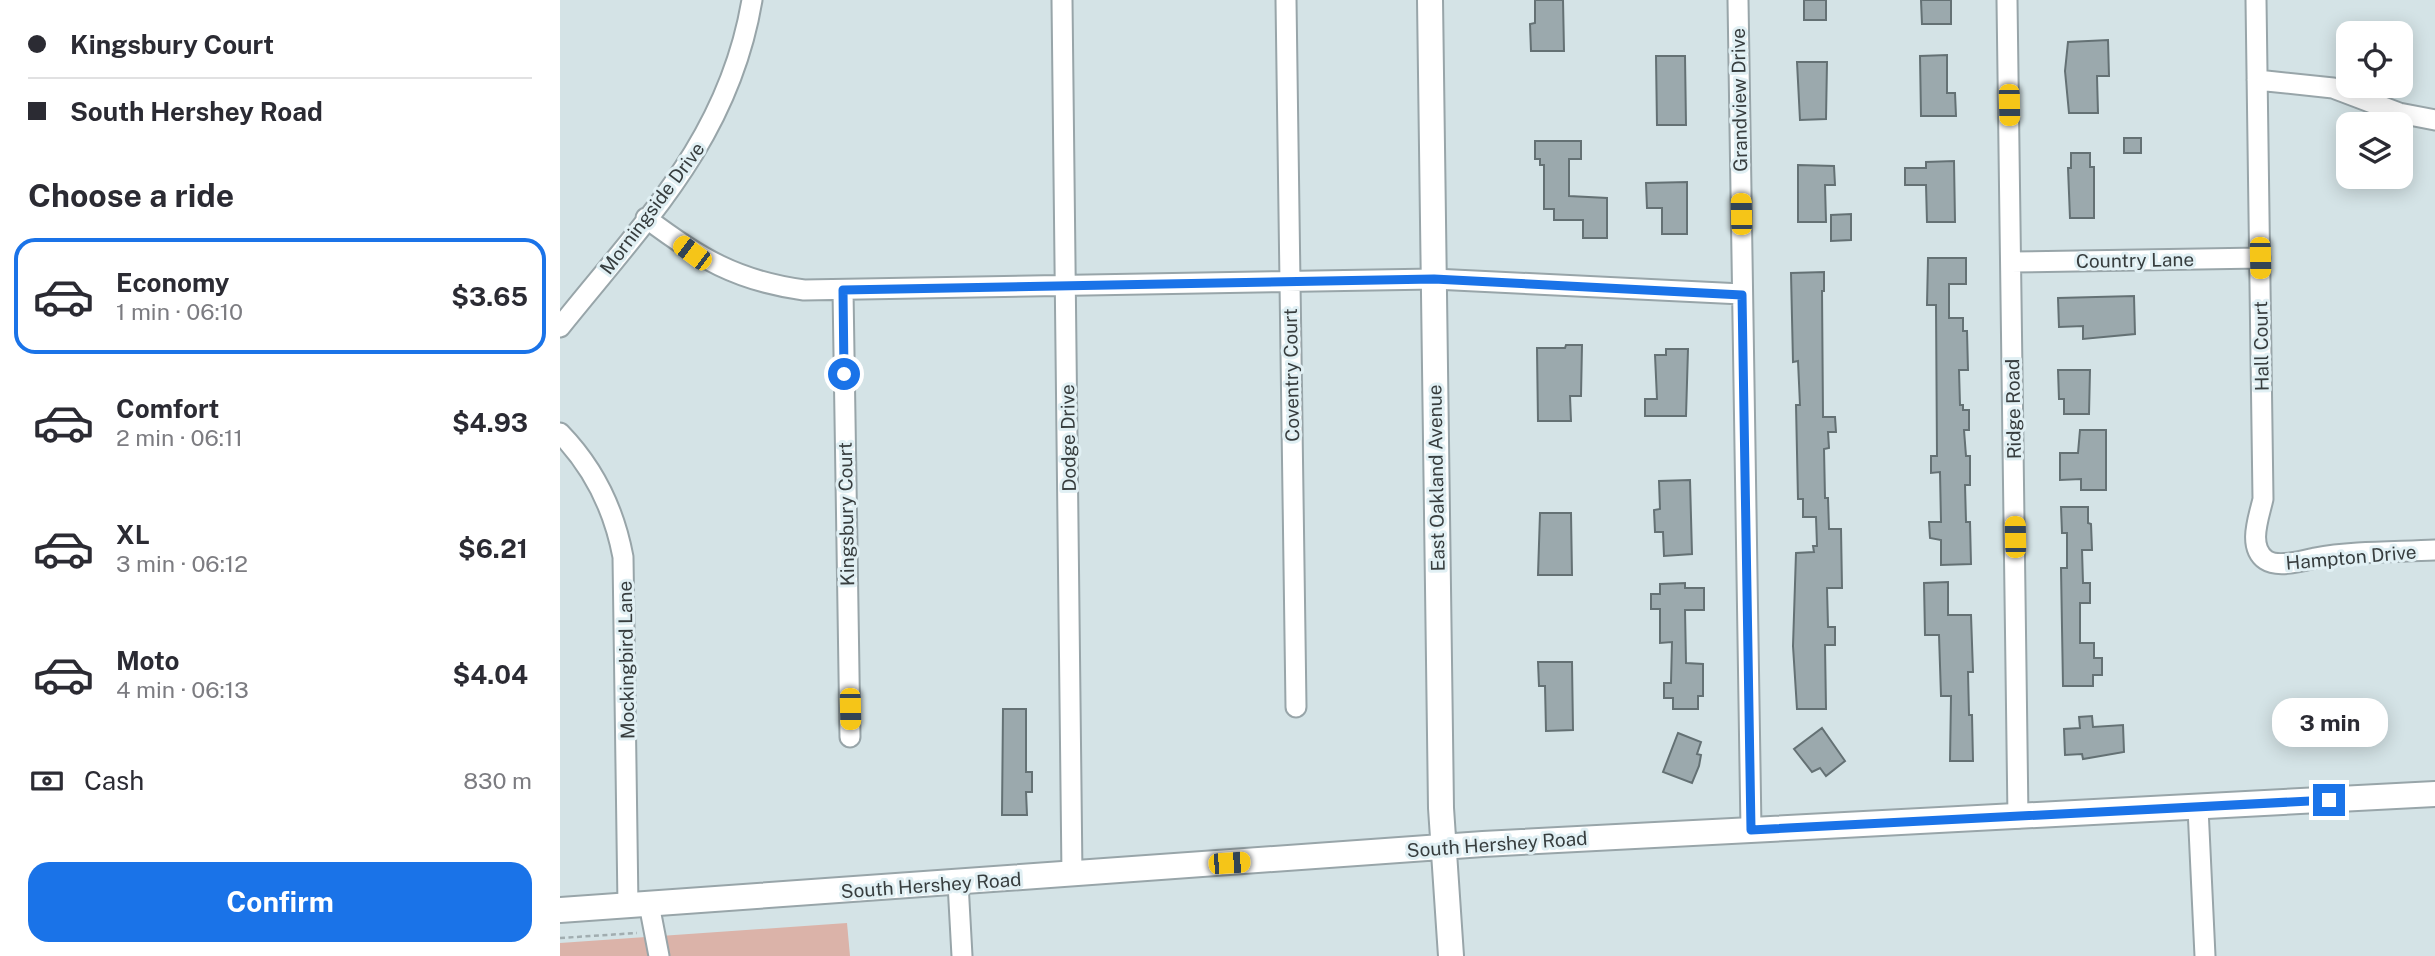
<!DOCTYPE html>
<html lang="en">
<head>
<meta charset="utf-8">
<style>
  :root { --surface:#fff; --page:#f2f2f3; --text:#2b2b33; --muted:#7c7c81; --line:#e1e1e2; --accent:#1a73e8 }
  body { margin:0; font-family:"Public Sans",sans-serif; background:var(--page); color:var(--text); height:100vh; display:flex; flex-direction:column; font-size:26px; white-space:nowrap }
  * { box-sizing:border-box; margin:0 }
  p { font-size:23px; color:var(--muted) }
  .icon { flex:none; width:38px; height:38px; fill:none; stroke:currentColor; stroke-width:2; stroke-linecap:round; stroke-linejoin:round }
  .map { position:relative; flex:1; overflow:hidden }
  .sheet { display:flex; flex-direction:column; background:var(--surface); width:560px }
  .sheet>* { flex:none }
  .banner { display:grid; align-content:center; height:154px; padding:0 28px; background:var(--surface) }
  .tools { position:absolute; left:1776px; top:21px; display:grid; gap:14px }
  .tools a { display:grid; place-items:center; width:77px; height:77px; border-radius:14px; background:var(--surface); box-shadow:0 4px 18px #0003; font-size:35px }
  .end { position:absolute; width:32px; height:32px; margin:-16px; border:9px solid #1a73e8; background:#fff; box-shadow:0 0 0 4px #fff }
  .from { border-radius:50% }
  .bubble { position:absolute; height:49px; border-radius:21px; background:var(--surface); box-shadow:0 4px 18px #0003; font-size:23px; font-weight:700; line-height:49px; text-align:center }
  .car { position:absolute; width:21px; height:42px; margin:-21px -10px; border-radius:9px; box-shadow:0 0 5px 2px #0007; background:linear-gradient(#f5c518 24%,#345 0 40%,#f5c518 0 76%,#345 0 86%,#f5c518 0) }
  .banner b { display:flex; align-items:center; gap:24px; height:66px; font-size:26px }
  .banner b+b { border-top:2px solid var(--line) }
  .banner i { width:18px; height:18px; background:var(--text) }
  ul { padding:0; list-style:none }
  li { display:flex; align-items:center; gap:21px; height:116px; margin:0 14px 10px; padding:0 14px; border:4px solid transparent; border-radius:21px }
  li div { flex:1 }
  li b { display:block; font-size:26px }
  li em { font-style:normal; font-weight:700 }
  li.selected { border-color:var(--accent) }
  li>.icon { width:63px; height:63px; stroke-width:1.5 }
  h2 { padding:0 28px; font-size:32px; line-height:84px }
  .pay { display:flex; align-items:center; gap:18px; height:77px; padding:0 28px; font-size:26px }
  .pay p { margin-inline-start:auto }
  .cta { display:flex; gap:14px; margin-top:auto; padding:14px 28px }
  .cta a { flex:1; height:80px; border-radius:21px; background:var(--accent); color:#fff; font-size:28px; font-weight:700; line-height:80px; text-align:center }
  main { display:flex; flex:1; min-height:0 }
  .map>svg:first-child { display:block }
</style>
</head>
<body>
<main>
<section class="sheet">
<div class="banner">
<b><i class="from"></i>Kingsbury Court</b>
<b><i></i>South Hershey Road</b>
</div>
<h2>Choose a ride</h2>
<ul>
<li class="selected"><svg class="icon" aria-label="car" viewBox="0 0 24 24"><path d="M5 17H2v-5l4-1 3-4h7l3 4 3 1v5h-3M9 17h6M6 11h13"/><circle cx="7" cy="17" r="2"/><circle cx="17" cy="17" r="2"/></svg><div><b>Economy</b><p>1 min · 06:10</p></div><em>$3.65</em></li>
<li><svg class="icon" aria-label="car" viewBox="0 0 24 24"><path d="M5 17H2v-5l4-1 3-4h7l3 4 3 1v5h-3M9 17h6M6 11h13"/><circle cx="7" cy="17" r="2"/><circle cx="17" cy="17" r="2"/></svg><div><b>Comfort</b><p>2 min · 06:11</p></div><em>$4.93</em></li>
<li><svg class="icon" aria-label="car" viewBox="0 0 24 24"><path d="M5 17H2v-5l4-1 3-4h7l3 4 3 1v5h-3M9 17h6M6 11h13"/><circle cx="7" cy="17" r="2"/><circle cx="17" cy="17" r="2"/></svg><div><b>XL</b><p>3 min · 06:12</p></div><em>$6.21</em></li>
<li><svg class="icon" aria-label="car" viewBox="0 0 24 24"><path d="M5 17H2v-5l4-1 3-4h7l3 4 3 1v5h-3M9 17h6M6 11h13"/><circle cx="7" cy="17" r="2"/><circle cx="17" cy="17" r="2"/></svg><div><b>Moto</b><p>4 min · 06:13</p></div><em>$4.04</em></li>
</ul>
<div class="pay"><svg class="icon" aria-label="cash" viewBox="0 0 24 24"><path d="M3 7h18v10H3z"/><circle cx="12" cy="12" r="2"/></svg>Cash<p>830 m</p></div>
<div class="cta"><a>Confirm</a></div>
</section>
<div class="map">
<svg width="1875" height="956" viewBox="0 0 1875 956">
  <rect width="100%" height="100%" fill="#d4e3e6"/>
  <path fill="#dbb3a9" d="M 287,923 L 290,956 L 0,956 L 0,943 Z"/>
  <path fill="#9ba9ad" stroke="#647174" stroke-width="2" d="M 975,0 L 1003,0 L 1004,51 L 971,51 L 970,24 L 975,23 Z
    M 1244,0 L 1266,0 L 1266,20 L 1244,20 Z
    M 1361,0 L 1391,0 L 1391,24 L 1362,24 Z
    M 1548,40 L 1549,76 L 1537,76 L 1538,113 L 1509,113 L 1505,71 L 1508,42 Z
    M 1387,55 L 1387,93 L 1395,93 L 1396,116 L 1361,116 L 1360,56 Z
    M 1096,56 L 1125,56 L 1126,125 L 1097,125 Z
    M 1237,62 L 1267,62 L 1266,119 L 1240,120 Z
    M 1564,138 L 1581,138 L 1581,153 L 1564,153 Z
    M 975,141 L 1021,141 L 1021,159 L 1009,159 L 1009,196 L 1047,198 L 1047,238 L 1023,238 L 1023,220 L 994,220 L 994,209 L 984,209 L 984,165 L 980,165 L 980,159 L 975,159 Z
    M 1511,153 L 1530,153 L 1530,167 L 1534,167 L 1534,218 L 1510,218 L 1508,168 L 1511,168 Z
    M 1394,161 L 1395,222 L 1367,222 L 1366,185 L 1345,185 L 1345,168 L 1366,168 L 1366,162 Z
    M 1238,165 L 1274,166 L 1275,185 L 1265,185 L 1266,222 L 1238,222 Z
    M 1127,182 L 1127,234 L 1102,234 L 1102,208 L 1087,208 L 1086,183 Z
    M 1291,214 L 1291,240 L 1271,241 L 1271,215 Z
    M 1368,258 L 1406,258 L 1406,284 L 1389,284 L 1389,318 L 1403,318 L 1403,331 L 1407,331 L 1408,370 L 1399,370 L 1400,405 L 1403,405 L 1403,410 L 1409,410 L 1409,430 L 1404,430 L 1406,456 L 1410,456 L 1410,485 L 1405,485 L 1406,522 L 1410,522 L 1411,564 L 1381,565 L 1381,540 L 1370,538 L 1369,522 L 1381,522 L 1380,472 L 1371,473 L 1371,456 L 1377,456 L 1376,305 L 1367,305 Z
    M 1264,272 L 1264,291 L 1262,291 L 1263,417 L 1275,417 L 1276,432 L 1268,432 L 1269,448 L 1264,449 L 1265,498 L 1268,498 L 1269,529 L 1281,529 L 1282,588 L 1267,588 L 1268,627 L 1275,627 L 1275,645 L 1265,645 L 1266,709 L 1237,709 L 1233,646 L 1236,553 L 1254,552 L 1253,546 L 1257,546 L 1256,517 L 1243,517 L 1243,499 L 1238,499 L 1236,405 L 1240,405 L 1238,361 L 1233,362 L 1231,273 Z
    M 1574,296 L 1575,334 L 1523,339 L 1523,326 L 1499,327 L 1498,298 Z
    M 1006,345 L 1022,345 L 1021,396 L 1010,396 L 1011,421 L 978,421 L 977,348 L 1005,348 Z
    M 1106,349 L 1128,349 L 1126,416 L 1085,416 L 1085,399 L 1097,399 L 1095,355 L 1106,355 Z
    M 1498,370 L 1530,370 L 1529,414 L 1504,414 L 1504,399 L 1499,399 Z
    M 1520,430 L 1546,430 L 1546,490 L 1521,490 L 1521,479 L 1500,480 L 1500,453 L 1518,453 Z
    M 1130,480 L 1132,554 L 1104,556 L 1103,532 L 1095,532 L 1094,510 L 1100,509 L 1099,481 Z
    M 1501,507 L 1528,507 L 1528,523 L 1531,524 L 1532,550 L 1522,550 L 1523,583 L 1530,583 L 1530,603 L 1520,603 L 1520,643 L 1534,643 L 1534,658 L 1542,658 L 1542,675 L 1533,675 L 1533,686 L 1503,686 L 1501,568 L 1507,568 L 1507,533 L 1502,533 Z
    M 980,513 L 1011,513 L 1012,575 L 978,575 Z
    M 1388,582 L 1388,615 L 1411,615 L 1413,672 L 1408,672 L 1409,715 L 1412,715 L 1413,761 L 1390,761 L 1391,696 L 1381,696 L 1379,635 L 1365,635 L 1364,583 Z
    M 1125,583 L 1125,588 L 1144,588 L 1144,610 L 1125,610 L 1126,663 L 1143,664 L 1143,696 L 1138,696 L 1138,709 L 1113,709 L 1113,698 L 1104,698 L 1104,683 L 1111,683 L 1112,642 L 1100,643 L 1100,609 L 1091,609 L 1091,594 L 1100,594 L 1100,584 Z
    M 978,662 L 1012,662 L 1013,730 L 986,731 L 985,686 L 979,686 Z
    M 443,709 L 466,709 L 466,772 L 472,772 L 472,792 L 466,792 L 467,815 L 442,815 Z
    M 1532,716 L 1533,727 L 1563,725 L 1564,752 L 1523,759 L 1522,754 L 1505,755 L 1504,729 L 1520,728 L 1519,717 Z
    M 1262,728 L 1285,761 L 1266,776 L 1260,768 L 1252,772 L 1234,749 Z
    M 1118,733 L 1141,742 L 1137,754 L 1141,755 L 1139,766 L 1132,783 L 1103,772 Z"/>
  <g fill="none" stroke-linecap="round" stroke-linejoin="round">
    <g stroke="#98a5a9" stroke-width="23">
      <path id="minor" d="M 502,0 L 512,875
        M 726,0 L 736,707
        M 1178,0 L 1191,830
        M 1447,0 L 1458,818
        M 1696,0 L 1703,499 C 1699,517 1687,547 1706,560 C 1718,568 1742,561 1755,558 C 1793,551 1836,552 1875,550
        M 1697,80 L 1773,88 L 1839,113 L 1875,120
        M 86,218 C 139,258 177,281 244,290 L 874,279 L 1182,294
        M 1451,262 L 1700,258
        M 283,290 L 290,737
        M 0,327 C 84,222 169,138 192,0
        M 0,433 C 34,468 54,509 63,557 L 68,906
        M 1638,808 L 1645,956
        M 398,883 L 402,956
        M 89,904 L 99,956"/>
    </g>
    <g stroke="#98a5a9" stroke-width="28">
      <path id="major" d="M 870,0 L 881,808 L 891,956
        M 0,910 L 923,844 L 1875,794"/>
    </g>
    <path stroke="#a1adb0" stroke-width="2.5" stroke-dasharray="5 3.5" stroke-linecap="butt" d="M 0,938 L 77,933"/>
    <use href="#minor" stroke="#fff" stroke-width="19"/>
    <use href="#major" stroke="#fff" stroke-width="24"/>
  </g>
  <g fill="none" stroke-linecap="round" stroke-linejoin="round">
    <path stroke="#1a73e8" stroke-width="9" d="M 284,374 L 283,290 L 874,279 L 1182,295 L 1191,830 L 1769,800"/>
  </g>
  <g text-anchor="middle" stroke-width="6" stroke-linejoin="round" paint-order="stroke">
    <g font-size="19" fill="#373d3e" stroke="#e1f0f4">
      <text transform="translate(1179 100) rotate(-91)" y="7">Grandview Drive</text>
      <text transform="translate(92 208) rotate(-53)" y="7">Morningside Drive</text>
      <text transform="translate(1575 260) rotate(-1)" y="7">Country Lane</text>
      <text transform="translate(1701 346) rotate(-91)" y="7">Hall Court</text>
      <text transform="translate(731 375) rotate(-91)" y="7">Coventry Court</text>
      <text transform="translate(1453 409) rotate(-91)" y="7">Ridge Road</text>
      <text transform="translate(508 438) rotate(-91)" y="7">Dodge Drive</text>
      <text transform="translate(876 478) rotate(-91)" y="7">East Oakland Avenue</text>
      <text transform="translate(286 514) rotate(-91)" y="7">Kingsbury Court</text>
      <text transform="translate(1791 557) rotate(-5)" y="7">Hampton Drive</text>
      <text transform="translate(66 660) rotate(-91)" y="7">Mockingbird Lane</text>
      <text transform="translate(937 844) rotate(-4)" y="7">South Hershey Road</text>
      <text transform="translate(371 885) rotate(-4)" y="7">South Hershey Road</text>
    </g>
  </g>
</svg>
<div class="tools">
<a><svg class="icon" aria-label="locate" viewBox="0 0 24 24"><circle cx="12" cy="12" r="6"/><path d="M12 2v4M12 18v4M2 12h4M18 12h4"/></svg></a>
<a><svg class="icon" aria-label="layers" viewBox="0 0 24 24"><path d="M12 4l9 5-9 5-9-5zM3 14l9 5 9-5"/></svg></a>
</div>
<i class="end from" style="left:284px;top:374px"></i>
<i class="end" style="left:1769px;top:800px"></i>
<div class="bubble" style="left:1712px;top:698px;width:116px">3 min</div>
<i class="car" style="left:1449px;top:105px;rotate:179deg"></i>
<i class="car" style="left:1181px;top:214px;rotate:359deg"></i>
<i class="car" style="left:132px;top:253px;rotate:307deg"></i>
<i class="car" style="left:1700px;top:258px;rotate:179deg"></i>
<i class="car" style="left:1455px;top:537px;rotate:359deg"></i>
<i class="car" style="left:290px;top:709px;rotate:179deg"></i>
<i class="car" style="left:669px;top:863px;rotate:86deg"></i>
</div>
</main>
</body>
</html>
